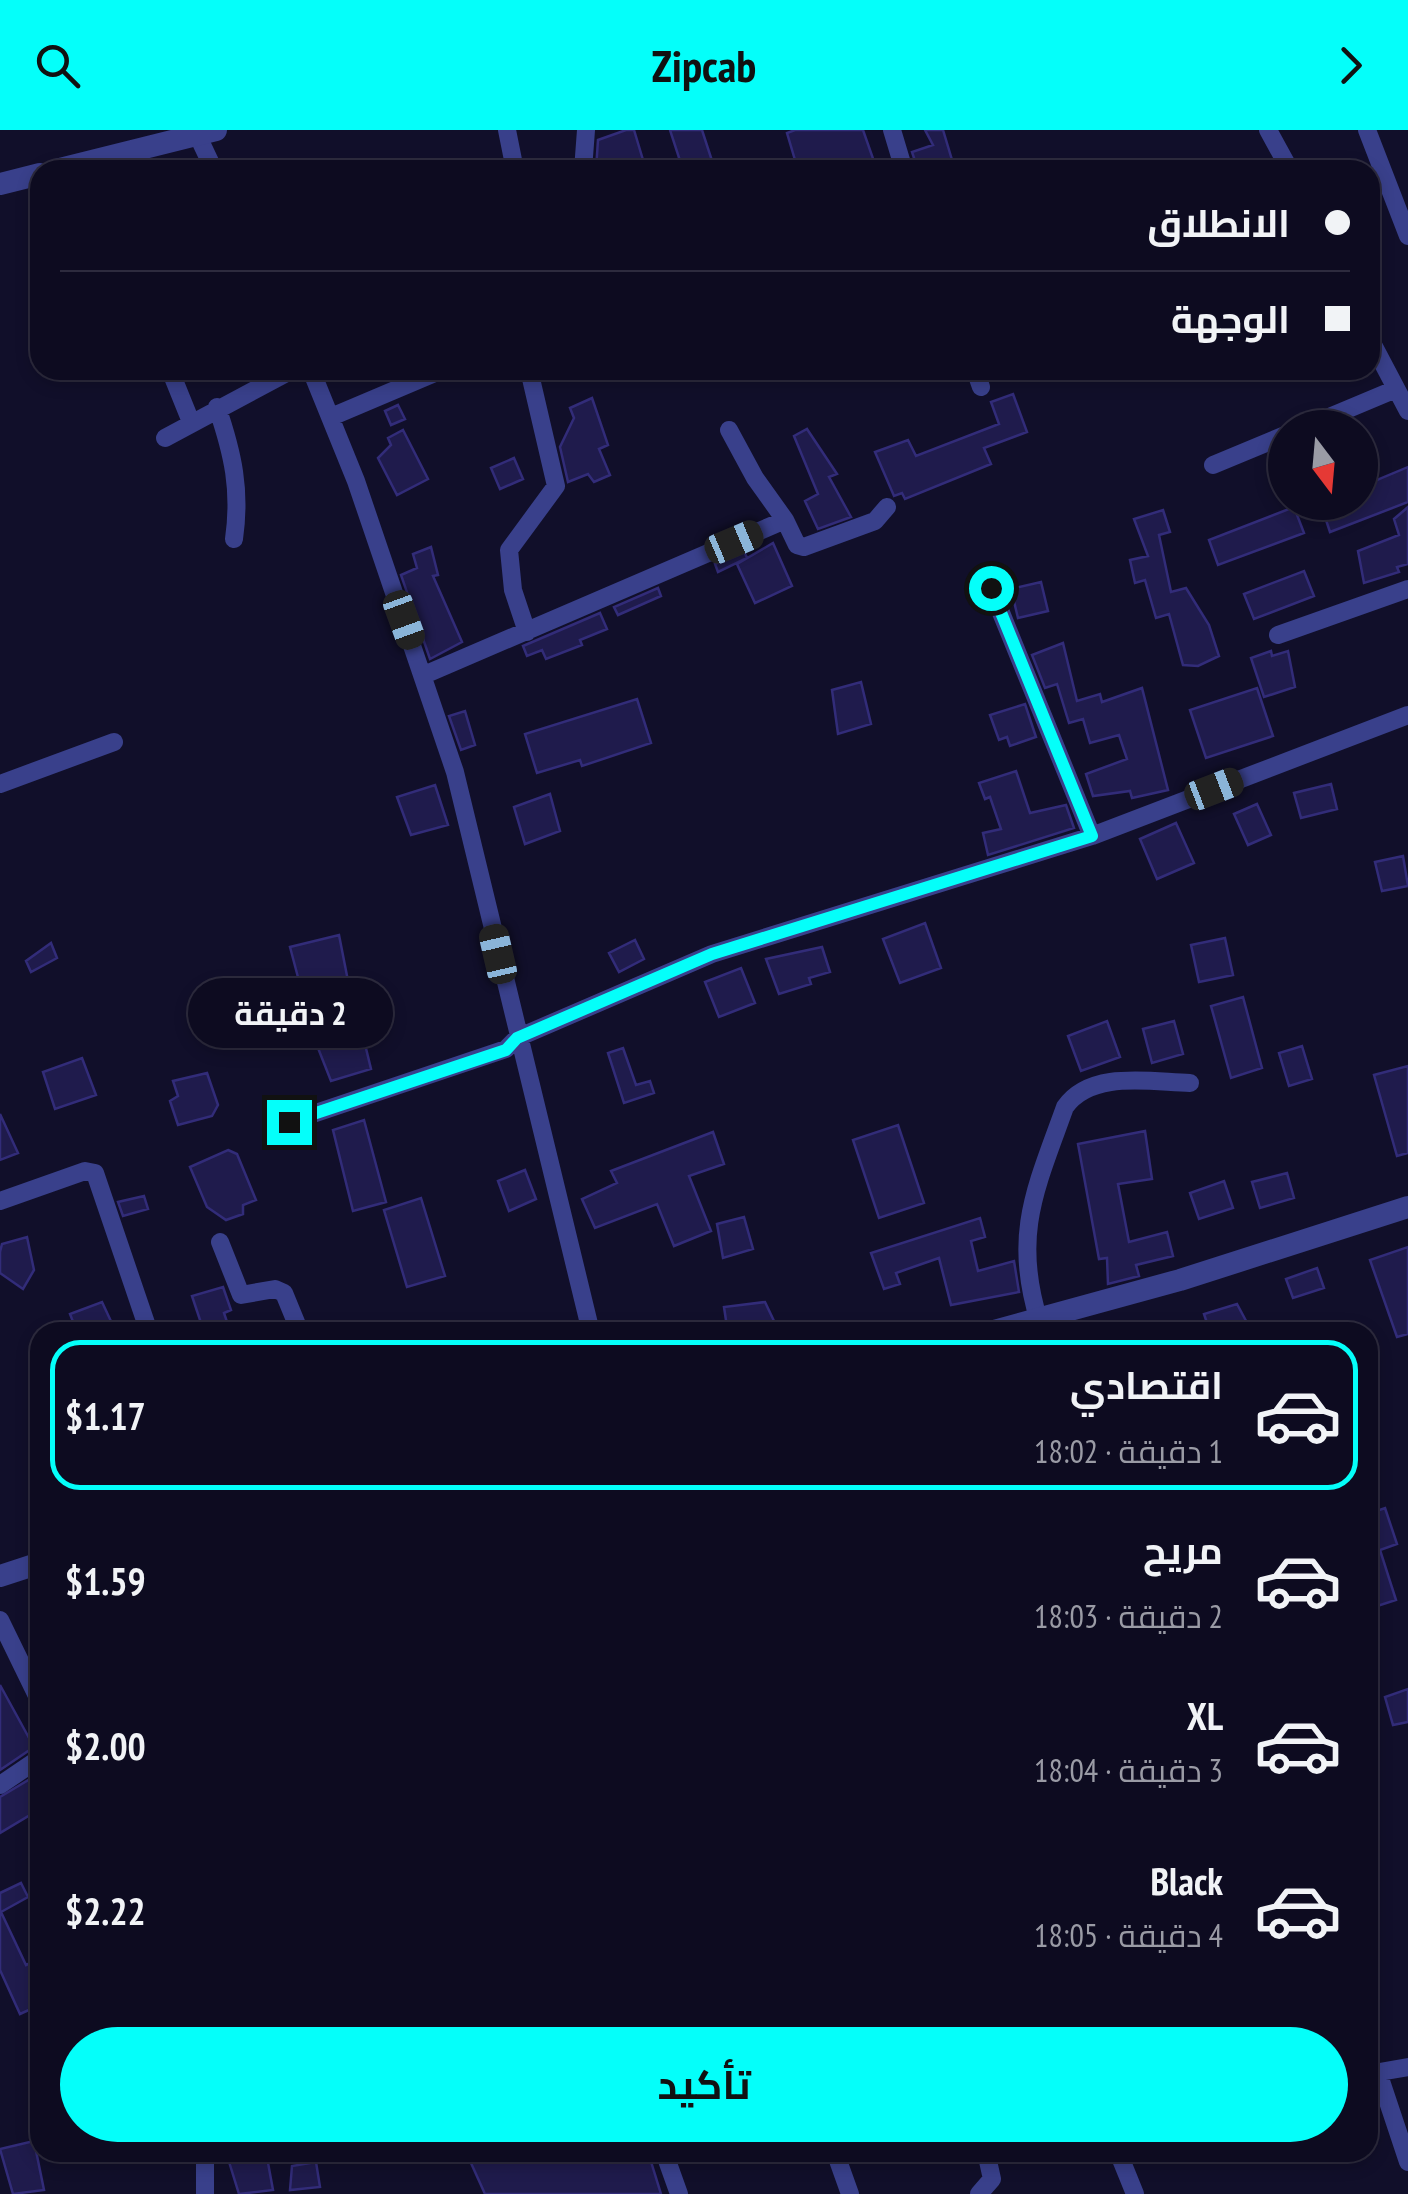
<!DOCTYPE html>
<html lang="ar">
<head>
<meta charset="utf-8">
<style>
  :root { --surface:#0d0b20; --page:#1b192d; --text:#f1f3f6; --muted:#9a9ba5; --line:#2d2b3e; --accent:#04fffa }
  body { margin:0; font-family:"PT Sans Narrow",Cairo,sans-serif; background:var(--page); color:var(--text); direction:rtl; height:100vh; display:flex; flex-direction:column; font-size:38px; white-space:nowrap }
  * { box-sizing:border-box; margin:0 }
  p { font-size:32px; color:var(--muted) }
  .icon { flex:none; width:55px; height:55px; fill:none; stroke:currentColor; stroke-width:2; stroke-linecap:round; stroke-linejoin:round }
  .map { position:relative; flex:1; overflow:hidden; direction:ltr }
  .side { position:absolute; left:30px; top:1192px; width:1348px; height:840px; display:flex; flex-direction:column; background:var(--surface); border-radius:30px; box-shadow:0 5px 15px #0003,0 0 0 2px var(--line); direction:rtl }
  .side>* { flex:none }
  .guide { position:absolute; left:30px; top:30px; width:1350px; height:220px; border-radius:30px; box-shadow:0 5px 15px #0003,0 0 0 2px var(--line); direction:rtl; display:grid; align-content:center; height:220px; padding:0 30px; background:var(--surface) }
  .needle { width:65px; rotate:164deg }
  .fabs { position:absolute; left:1268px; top:280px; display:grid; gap:20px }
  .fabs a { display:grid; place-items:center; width:110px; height:110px; border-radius:50%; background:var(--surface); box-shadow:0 5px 15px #0003,0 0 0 2px var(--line); font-size:50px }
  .end { position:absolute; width:45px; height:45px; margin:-22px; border:12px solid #04fffa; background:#111; box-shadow:0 0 0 5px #111 }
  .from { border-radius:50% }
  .bubble { position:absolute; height:70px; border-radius:35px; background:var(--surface); box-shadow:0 5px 15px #0003,0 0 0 2px var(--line); font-size:32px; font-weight:700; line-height:70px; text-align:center; direction:rtl }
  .car { position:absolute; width:30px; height:60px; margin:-30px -15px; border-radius:12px; box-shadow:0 0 8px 2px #0007; background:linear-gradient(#222 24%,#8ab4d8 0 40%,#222 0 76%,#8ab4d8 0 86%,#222 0) }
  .guide b { display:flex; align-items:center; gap:35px; height:95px; font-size:38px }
  .guide b+b { border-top:2px solid var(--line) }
  .guide i { width:25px; height:25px; background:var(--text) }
  ul { padding:18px 0 0; list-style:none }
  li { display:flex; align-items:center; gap:30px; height:150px; margin:0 20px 15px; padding:0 10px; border:5px solid transparent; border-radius:30px }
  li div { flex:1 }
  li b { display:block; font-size:38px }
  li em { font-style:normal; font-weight:700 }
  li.active { border-color:var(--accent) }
  li>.icon { width:90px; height:90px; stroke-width:1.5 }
  .action { display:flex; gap:20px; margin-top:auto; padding:20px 30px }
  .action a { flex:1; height:115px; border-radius:60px; background:var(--accent); color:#111; font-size:40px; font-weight:700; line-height:115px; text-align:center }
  header { display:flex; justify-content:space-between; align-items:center; height:130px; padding:0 30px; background:var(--accent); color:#111; font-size:45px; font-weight:700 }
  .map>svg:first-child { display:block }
</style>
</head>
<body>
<header><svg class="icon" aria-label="forward" viewBox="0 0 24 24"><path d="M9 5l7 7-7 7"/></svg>Zipcab<svg class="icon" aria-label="search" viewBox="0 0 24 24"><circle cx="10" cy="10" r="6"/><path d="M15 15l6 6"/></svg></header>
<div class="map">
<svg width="1408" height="2064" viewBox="0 0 1408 2064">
  <rect width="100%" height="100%" fill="#110f2a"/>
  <path fill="#1f1b4c" stroke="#322c79" stroke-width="2.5" d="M 626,0 L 634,0 L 646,40 L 596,40 L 598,10 Z
    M 670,0 L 702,0 L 715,40 L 683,40 Z
    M 795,0 L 863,0 L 877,40 L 798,40 L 787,3 Z
    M 925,0 L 943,0 L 955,40 L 918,40 L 912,22 L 933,15 Z
    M 1013,264 L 1027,302 L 984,318 L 991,334 L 905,369 L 902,363 L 894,366 L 875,322 L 908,310 L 916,326 L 999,294 L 991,272 Z
    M 592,268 L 608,315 L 599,319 L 610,345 L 594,352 L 588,344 L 568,352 L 560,317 L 574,288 L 570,278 Z
    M 398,275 L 405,289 L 391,295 L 385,281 Z
    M 807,299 L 837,344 L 829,347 L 851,387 L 818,399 L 805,371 L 818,364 L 794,306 Z
    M 403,300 L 428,349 L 397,365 L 378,328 L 391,315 L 388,308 Z
    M 514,328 L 523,349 L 500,359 L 491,338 Z
    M 1408,337 L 1408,372 L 1330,402 L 1320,372 L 1360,372 L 1360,357 Z
    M 1294,377 L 1304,403 L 1218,435 L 1209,410 Z
    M 1408,377 L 1408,434 L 1397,437 L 1399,442 L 1364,453 L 1358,421 L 1399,405 L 1394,389 Z
    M 1163,380 L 1170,402 L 1159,405 L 1171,462 L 1186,458 L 1209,495 L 1219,526 L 1198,536 L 1183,535 L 1169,484 L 1156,488 L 1145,450 L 1135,453 L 1130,430 L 1148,426 L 1134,389 Z
    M 773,413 L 792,456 L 755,473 L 737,434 Z
    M 431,417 L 438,445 L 433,446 L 462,512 L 430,529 L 401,445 L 417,438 L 413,424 Z
    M 744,421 L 747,428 L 718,442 L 715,434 Z
    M 1304,441 L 1314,466 L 1254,489 L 1244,464 Z
    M 1041,452 L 1048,481 L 1018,488 L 1011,459 Z
    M 658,458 L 661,466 L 618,485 L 614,477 Z
    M 600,483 L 607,499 L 580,510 L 582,515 L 546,529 L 542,520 L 527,526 L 523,516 Z
    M 1063,513 L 1077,571 L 1100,564 L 1102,572 L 1142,558 L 1168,660 L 1132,668 L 1130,661 L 1093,666 L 1086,644 L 1127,629 L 1119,605 L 1090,613 L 1083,589 L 1069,593 L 1057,554 L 1045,558 L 1032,525 Z
    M 1271,521 L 1272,526 L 1288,521 L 1295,557 L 1264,567 L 1251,528 Z
    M 861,552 L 871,594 L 838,604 L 832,560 Z
    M 1257,558 L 1273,606 L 1206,628 L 1190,580 Z
    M 637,569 L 651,613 L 582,636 L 580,630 L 537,643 L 525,604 Z
    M 1025,574 L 1036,607 L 1010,616 L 1007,607 L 999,610 L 990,585 Z
    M 465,581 L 475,615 L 461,620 L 449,586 Z
    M 1016,641 L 1030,683 L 1066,675 L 1074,698 L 988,725 L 983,703 L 1001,699 L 990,667 L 985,669 L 979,653 Z
    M 1331,654 L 1337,679 L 1301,688 L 1294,663 Z
    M 435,655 L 448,695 L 411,705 L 397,667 Z
    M 550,664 L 560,701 L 525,714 L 514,677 Z
    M 1257,674 L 1271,705 L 1248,715 L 1234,684 Z
    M 1176,693 L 1194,733 L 1157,749 L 1140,709 Z
    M 1403,726 L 1408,756 L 1382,761 L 1375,732 Z
    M 925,793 L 941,838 L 900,853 L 883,809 Z
    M 339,805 L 349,856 L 304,870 L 290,817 Z
    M 1225,808 L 1233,845 L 1199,852 L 1191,815 Z
    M 635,810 L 644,829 L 619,842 L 609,823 Z
    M 51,813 L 57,828 L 31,842 L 26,831 Z
    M 822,817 L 830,842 L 809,848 L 811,854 L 779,864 L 766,829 Z
    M 741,838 L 755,873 L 719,887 L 705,852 Z
    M 1243,867 L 1262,938 L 1231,948 L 1211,876 Z
    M 1107,891 L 1120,927 L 1081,941 L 1068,906 Z
    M 1174,891 L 1183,924 L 1152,933 L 1143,899 Z
    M 362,902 L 371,939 L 331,951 L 318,918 Z
    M 1302,916 L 1312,949 L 1289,956 L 1279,923 Z
    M 623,918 L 636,955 L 650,951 L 654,963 L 624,973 L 608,923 Z
    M 82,928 L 96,965 L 55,979 L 43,942 Z
    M 1408,936 L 1408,1023 L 1397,1026 L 1374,945 Z
    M 207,943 L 218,975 L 212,986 L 178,995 L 170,971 L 178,966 L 173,951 Z
    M 0,984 L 18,1023 L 0,1030 Z
    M 364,990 L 386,1072 L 353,1081 L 333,1000 Z
    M 898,995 L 924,1073 L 879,1088 L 853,1010 Z
    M 1145,1001 L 1152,1049 L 1118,1054 L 1129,1112 L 1167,1102 L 1173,1126 L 1136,1135 L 1139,1146 L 1108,1154 L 1107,1128 L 1099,1129 L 1078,1014 Z
    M 713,1002 L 724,1034 L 689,1046 L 711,1101 L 674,1116 L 657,1074 L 595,1098 L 582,1069 L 617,1053 L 611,1041 Z
    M 228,1020 L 237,1024 L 256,1070 L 243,1075 L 243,1084 L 226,1090 L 207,1077 L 190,1037 Z
    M 525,1040 L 536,1069 L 509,1081 L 498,1051 Z
    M 1287,1043 L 1294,1068 L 1260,1078 L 1252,1052 Z
    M 1224,1051 L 1233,1078 L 1199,1089 L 1190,1063 Z
    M 144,1066 L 148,1079 L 123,1086 L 118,1072 Z
    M 421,1068 L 445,1146 L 407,1157 L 384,1080 Z
    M 744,1087 L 753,1119 L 723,1128 L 717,1094 Z
    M 980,1088 L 985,1107 L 971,1111 L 978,1141 L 1014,1131 L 1019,1162 L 951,1175 L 939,1128 L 896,1143 L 900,1154 L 884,1159 L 871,1123 Z
    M 27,1107 L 34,1140 L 23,1159 L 0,1143 L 0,1122 L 2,1114 Z
    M 1408,1117 L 1408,1204 L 1397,1207 L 1370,1130 Z
    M 1317,1138 L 1324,1158 L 1293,1168 L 1286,1149 Z
    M 223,1157 L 231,1180 L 224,1183 L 228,1195 L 204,1202 L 192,1166 Z
    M 102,1172 L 116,1202 L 77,1202 L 70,1184 Z
    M 765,1172 L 774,1191 L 727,1197 L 724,1177 Z
    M 1237,1174 L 1252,1202 L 1210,1202 L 1204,1184 Z
    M 1385,1378 L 1397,1414 L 1380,1420 L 1396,1470 L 1368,1479 L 1368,1384 Z
    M 0,1555 L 34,1617 L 0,1640 Z
    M 1408,1559 L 1408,1592 L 1393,1595 L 1385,1567 Z
    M 40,1643 L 40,1679 L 0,1703 L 0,1667 Z
    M 21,1753 L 28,1767 L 1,1782 L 26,1835 L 35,1831 L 40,1842 L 40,1875 L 20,1884 L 0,1840 L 0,1763 Z
    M 34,2011 L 44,2060 L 13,2064 L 0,2019 Z
    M 226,2022 L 266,2022 L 273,2060 L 239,2064 Z
    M 466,2022 L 648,2022 L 661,2064 L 485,2064 Z
    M 316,2032 L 320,2057 L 290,2060 L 292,2036 Z"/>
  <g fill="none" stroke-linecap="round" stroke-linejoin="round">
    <path stroke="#39408b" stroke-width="18" d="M 195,0 L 214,40
      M 507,0 L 515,40
      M 892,0 L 904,40
      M 1268,0 L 1290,40
      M 1367,0 L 1408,106
      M 583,40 L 586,0
      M 1370,209 L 1408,281
      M 170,240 L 191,292
      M 311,240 L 356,351 L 455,642 L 591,1202
      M 975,240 L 981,257
      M 217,277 C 233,324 241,360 234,409
      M 331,287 L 442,240
      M 1303,298 L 1396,259
      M 729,300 L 755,348 L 785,390
      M 165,308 L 292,240
      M 1213,335 L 1285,305
      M 991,458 L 1092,706
      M 527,502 L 513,460 L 509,420 L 556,356 L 529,240
      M 1278,505 L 1408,459
      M 424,545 L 785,390 L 797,415 L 804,417 L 875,391 L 887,377
      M 0,654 L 114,612
      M 289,992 L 506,919 L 517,908 L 712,824 L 1092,706 L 1408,585
      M 0,1071 L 85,1041 L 95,1043 L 149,1202
      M 220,1112 L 241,1165 L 275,1159 L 284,1163 L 300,1202
      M 1039,1191 C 1012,1104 1036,1058 1065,977 C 1091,940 1150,952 1190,953
      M 0,1490 L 40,1572
      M 0,1655 L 40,1628
      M 1378,1942 L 1408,2032
      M 1368,1944 L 1408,1937
      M 205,2022 L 205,2064
      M 664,2022 L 679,2064
      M 835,2022 L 850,2064
      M 1118,2022 L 1135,2064
      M 979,2064 L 992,2049 L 986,2022"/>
    <path stroke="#39408b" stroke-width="22" d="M 56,40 L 216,0
      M 0,54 L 40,44
      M 990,1202 L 1180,1150 L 1408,1077
      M 0,1446 L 40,1433"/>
  </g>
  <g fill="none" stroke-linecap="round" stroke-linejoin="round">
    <path stroke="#04fffa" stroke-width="12" d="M 289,992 L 506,920 L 517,908 L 712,824 L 1092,706 L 991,458"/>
  </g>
</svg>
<div class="fabs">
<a><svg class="needle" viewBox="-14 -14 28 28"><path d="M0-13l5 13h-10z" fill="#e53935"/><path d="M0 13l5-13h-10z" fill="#9a9ba5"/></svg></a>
</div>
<i class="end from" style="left:991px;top:458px"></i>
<i class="end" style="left:289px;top:992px"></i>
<div class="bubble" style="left:188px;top:848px;width:205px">2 دقيقة</div>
<i class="car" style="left:734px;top:412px;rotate:67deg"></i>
<i class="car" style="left:404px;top:490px;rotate:160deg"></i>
<i class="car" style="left:1214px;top:659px;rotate:69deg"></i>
<i class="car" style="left:498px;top:824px;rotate:347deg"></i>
<div class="guide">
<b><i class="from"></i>الانطلاق</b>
<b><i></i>الوجهة</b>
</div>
<section class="side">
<ul>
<li class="active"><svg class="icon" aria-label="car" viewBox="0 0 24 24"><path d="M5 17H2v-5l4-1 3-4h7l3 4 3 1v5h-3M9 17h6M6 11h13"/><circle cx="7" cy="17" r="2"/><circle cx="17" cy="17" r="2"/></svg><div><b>اقتصادي</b><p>1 دقيقة · 18:02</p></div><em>$1.17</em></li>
<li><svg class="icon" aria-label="car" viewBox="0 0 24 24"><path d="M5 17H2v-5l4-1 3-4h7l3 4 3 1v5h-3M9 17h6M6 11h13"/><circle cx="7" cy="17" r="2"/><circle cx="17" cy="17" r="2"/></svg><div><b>مريح</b><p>2 دقيقة · 18:03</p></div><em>$1.59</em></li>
<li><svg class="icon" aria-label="car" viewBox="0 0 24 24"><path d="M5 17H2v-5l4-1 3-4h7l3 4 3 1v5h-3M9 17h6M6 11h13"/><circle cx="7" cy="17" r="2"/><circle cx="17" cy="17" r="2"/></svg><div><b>XL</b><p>3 دقيقة · 18:04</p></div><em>$2.00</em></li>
<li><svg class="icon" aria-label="car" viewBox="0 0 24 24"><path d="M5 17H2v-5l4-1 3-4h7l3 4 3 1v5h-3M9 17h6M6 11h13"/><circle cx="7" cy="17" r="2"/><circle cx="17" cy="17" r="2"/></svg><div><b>Black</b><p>4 دقيقة · 18:05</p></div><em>$2.22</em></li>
</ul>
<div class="action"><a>تأكيد</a></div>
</section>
</div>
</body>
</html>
